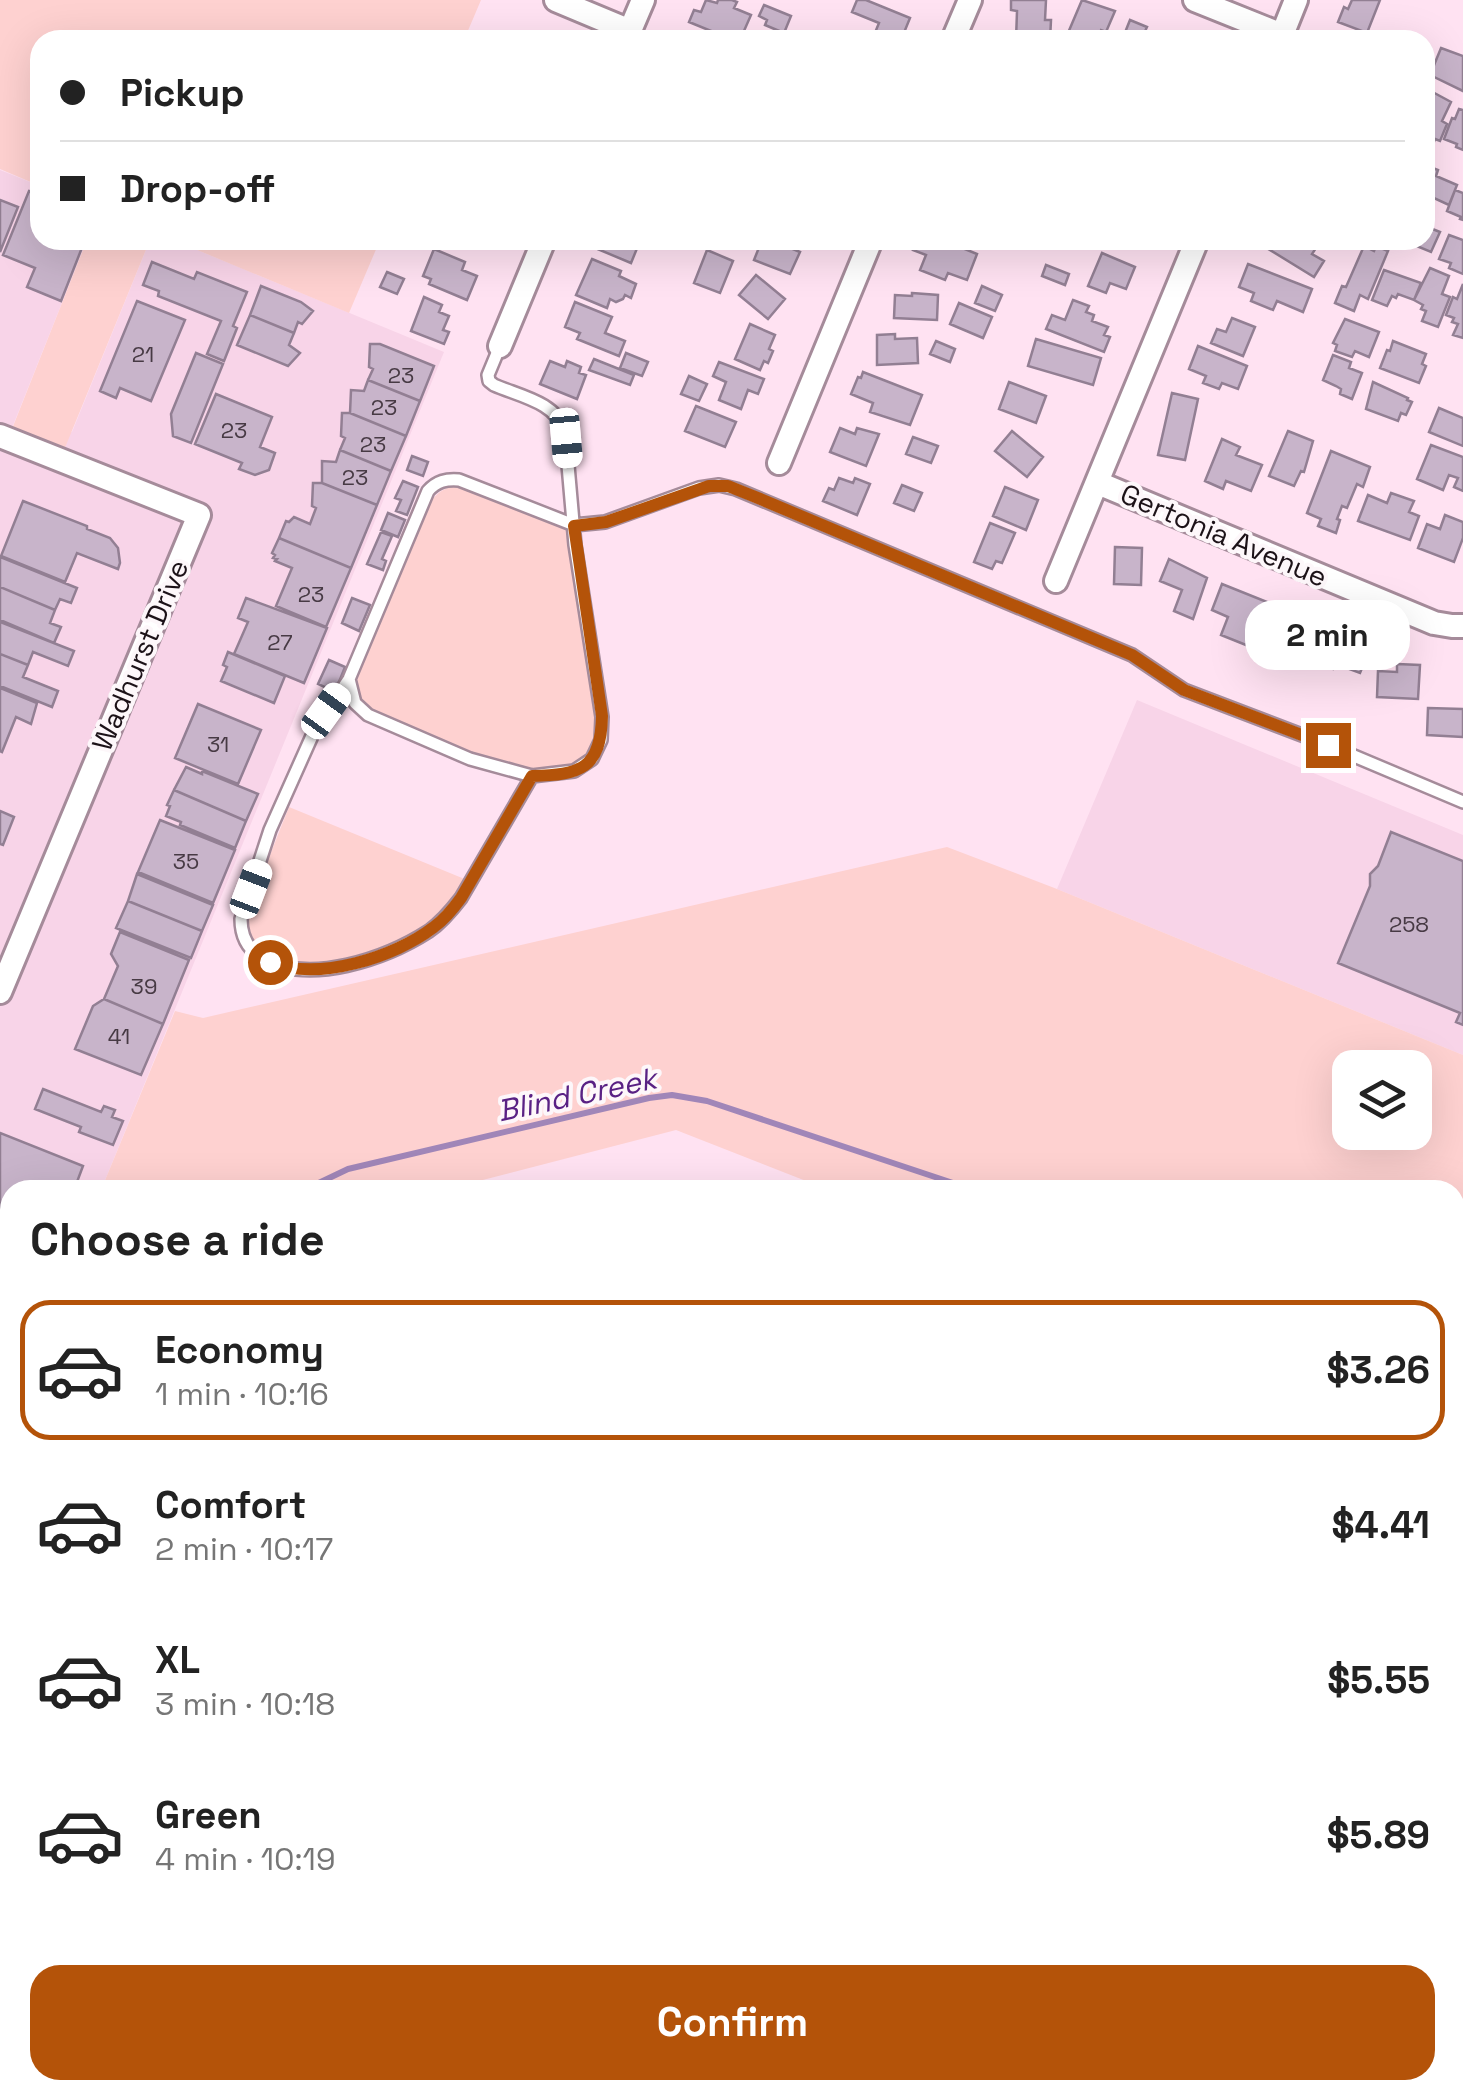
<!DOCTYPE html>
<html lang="en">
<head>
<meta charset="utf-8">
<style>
  :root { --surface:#fff; --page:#f6f6f6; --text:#222; --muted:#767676; --line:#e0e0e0; --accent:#b45309 }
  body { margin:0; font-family:"Space Grotesk",sans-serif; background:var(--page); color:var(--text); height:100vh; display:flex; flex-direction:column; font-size:38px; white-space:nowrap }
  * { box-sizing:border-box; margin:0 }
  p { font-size:32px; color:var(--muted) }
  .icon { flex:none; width:55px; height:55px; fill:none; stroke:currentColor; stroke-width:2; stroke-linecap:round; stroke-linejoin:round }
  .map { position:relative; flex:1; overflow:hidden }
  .sheet { position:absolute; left:0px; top:1180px; width:1465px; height:920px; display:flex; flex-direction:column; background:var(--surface); border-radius:30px 30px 0 0; box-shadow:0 10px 40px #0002 }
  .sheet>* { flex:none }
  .top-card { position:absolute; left:30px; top:30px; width:1405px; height:220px; border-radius:30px; box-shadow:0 10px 40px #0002; display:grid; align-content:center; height:220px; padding:0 30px; background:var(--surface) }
  .fabs { position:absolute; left:1332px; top:1050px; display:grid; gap:20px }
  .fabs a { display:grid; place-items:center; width:100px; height:100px; border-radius:20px; background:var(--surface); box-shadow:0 10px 40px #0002; font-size:50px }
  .end { position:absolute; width:45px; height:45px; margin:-22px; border:12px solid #b45309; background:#fff; box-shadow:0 0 0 5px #fff }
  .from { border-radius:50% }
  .bubble { position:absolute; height:70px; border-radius:30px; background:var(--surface); box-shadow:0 10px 40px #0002; font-size:32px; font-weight:700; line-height:70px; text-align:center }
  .car { position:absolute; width:30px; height:60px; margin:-30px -15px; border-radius:12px; box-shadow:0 0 8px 2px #0007; background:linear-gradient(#fff 24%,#345 0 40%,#fff 0 76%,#345 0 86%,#fff 0) }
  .top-card b { display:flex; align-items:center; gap:35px; height:95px; font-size:38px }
  .top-card b+b { border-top:2px solid var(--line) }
  .top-card i { width:25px; height:25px; background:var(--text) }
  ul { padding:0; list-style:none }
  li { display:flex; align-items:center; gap:30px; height:140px; margin:0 20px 15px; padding:0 10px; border:5px solid transparent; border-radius:30px }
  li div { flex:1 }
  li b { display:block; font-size:38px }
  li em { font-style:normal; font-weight:700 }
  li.on { border-color:var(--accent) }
  li>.icon { width:90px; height:90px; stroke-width:1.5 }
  h2 { padding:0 30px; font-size:45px; line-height:120px }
  .button { display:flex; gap:20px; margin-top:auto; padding:20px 30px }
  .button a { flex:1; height:115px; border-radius:30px; background:var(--accent); color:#fff; font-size:40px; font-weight:700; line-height:115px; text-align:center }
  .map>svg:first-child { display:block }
</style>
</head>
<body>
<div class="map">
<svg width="1463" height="2100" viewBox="0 0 1463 2100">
  <rect width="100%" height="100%" fill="#ffe2f2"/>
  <path fill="#f8d4e8" d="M 0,170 L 40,186 L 40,240 L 87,240 L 8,438 L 72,432 L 150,240 L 173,240 L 444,352 L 101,1190 L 10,1190 L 10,1254 L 0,1250 Z
    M 1137,700 L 1463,835 L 1463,1055 L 1057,889 Z
    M 489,2090 L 1224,2090 L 1220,2100 L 485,2100 Z"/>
  <path fill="#fed1d0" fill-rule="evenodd" d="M 0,0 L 481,0 L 464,40 L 40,40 L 40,186 L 0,169 Z
    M 87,240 L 150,240 L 60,460 L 8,439 Z
    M 173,240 L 380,240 L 349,313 Z
    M 454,487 L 464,488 L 567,528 L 597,720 C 596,776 548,776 505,765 L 371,711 C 356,697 355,688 358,669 L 431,501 C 438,492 444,488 454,487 Z
    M 289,807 L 467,880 C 454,899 439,920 419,932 C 385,953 304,976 267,956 C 260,952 254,945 249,941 L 245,919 L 248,910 Z
    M 947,847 L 1057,889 L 1463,1055 L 1463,1398 L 1455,1395 L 1455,1190 L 829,1190 L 676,1130 L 444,1190 L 101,1190 L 175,1011 L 203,1018 ZM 1350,1068 L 1415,1068 L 1415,1132 L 1350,1132 Z
    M 0,1251 L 10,1255 L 10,1419 L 0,1443 Z
    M 766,2090 L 1089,2090 L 1093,2100 L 761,2100 Z"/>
  <path fill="#d8b7fc" stroke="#a086b8" stroke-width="2.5" d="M 10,1520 L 10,1699 L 0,1696 L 0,1544 Z"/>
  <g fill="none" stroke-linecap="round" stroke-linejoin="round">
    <path stroke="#a086b8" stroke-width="6" d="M 304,1190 L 348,1169 L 649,1098 L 672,1095 L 707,1101 L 974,1190
      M 1455,1259 L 1463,1260
      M 0,1347 L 10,1349"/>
  </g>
  <path fill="#c8b4ca" stroke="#927f93" stroke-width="2.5" d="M 706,0 L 717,3 L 718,0 L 732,0 L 737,2 L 734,8 L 751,15 L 740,40 L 733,40 L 689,22 L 694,10 L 701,12 Z
    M 857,0 L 866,0 L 910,18 L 901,40 L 872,40 L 879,23 L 852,12 Z
    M 1011,0 L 1046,0 L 1045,20 L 1051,20 L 1050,40 L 1016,40 L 1017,11 L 1011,10 Z
    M 1082,0 L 1115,11 L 1106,32 L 1101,30 L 1097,40 L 1065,40 Z
    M 1352,0 L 1380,0 L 1367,33 L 1338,22 L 1344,7 L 1348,9 Z
    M 764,5 L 791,16 L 784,33 L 765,25 L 767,20 L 759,16 Z
    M 1130,20 L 1147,27 L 1141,40 L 1122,40 Z
    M 1441,48 L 1463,56 L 1463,91 L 1430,75 Z
    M 1427,89 L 1451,102 L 1442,121 L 1447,124 L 1440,141 L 1435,139 L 1432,147 L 1427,145 L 1425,149 L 1425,94 Z
    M 1459,109 L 1463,110 L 1463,150 L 1456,147 L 1457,144 L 1444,139 L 1452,118 L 1455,119 Z
    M 1425,165 L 1438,170 L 1436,176 L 1457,185 L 1449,205 L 1425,194 Z
    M 1455,190 L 1463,193 L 1463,220 L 1460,219 L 1461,217 L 1447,211 Z
    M 29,191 L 40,195 L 40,240 L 85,240 L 61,301 L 27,287 L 35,268 L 3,255 Z
    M 0,200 L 18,207 L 0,252 Z
    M 1425,226 L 1440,232 L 1431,252 L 1407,242 L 1405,247 L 1388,240 L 1425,240 Z
    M 1449,235 L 1463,240 L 1463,274 L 1449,268 L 1451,263 L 1439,259 Z
    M 590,240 L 636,240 L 640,241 L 631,263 L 588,245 Z
    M 762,240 L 783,240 L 781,244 L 800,252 L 790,274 L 754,260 Z
    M 917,240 L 943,240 L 977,254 L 967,280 L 948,273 L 945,280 L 920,270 L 926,255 L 913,250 Z
    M 1258,240 L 1303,240 L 1316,248 L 1312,254 L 1324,261 L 1314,277 L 1257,242 Z
    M 1364,246 L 1374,251 L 1376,246 L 1388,251 L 1368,299 L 1360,295 L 1354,311 L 1335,303 L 1342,286 L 1346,287 Z
    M 434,249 L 465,262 L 462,270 L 477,276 L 467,300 L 429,284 L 431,279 L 423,276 Z
    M 707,250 L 733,261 L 720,293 L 694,283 Z
    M 1102,253 L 1135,267 L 1126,289 L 1110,283 L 1106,293 L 1088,286 Z
    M 592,259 L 621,271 L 619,276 L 636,284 L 631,298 L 625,295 L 623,299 L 616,302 L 610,299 L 607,308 L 576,295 Z
    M 152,262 L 194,279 L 197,272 L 247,292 L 233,326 L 237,328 L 224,361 L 207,354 L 221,321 L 158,296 L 159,291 L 143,285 Z
    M 1248,264 L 1312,289 L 1303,312 L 1277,301 L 1273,310 L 1251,301 L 1254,293 L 1239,287 Z
    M 1046,265 L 1069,274 L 1065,285 L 1042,276 Z
    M 1430,268 L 1449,276 L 1442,294 L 1450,297 L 1438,327 L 1422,321 L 1426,311 L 1421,309 L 1423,305 L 1414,300 Z
    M 1384,270 L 1421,283 L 1414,300 L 1398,294 L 1396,298 L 1392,296 L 1387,306 L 1372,300 Z
    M 387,272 L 404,279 L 397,294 L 380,287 Z
    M 756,275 L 785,299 L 768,319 L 739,295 Z
    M 1463,284 L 1463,338 L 1453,335 L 1458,324 L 1452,322 L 1454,318 L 1446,315 L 1453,297 L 1457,299 Z
    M 261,286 L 301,302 L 313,311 L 302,324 L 298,322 L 294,333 L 250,315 Z
    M 982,286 L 1002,295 L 995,311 L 975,303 Z
    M 912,293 L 938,295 L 937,320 L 894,318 L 895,295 L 912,296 Z
    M 424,297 L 442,305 L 439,312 L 449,316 L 443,330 L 449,332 L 444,344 L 411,331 Z
    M 1073,300 L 1089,306 L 1086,312 L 1094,315 L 1092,321 L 1108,327 L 1104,335 L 1110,337 L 1104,352 L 1046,329 L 1052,315 L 1065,320 Z
    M 137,301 L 185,320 L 151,401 L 120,388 L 116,398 L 100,391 Z
    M 575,302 L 612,317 L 605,333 L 625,341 L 619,356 L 577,339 L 580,333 L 565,327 Z
    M 959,303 L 992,317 L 983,338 L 950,324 Z
    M 250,315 L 294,333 L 289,345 L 300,353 L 288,366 L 237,345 Z
    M 1232,318 L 1255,327 L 1243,356 L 1211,343 L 1217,329 L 1226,332 Z
    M 1345,319 L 1379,332 L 1369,357 L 1355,351 L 1352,357 L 1335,351 L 1337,345 L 1333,343 Z
    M 750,324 L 775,335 L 769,349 L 773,351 L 768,363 L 764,361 L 760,370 L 735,359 Z
    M 895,334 L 895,339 L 917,338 L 918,363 L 877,365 L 877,335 Z
    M 1036,339 L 1101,358 L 1093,385 L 1028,366 Z
    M 936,341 L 955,349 L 950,362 L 930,354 Z
    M 1393,341 L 1426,354 L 1422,364 L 1426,366 L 1419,383 L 1380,368 L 1387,350 L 1390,351 Z
    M 370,344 L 380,344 L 434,366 L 420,401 L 368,380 L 373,369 L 369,367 Z
    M 1198,346 L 1247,366 L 1238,389 L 1222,383 L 1219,389 L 1203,383 L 1206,376 L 1189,369 Z
    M 196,353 L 223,364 L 191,443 L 173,436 L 171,414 Z
    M 626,353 L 648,362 L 642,376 L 620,368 Z
    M 1333,355 L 1351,362 L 1349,368 L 1362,373 L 1352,399 L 1340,394 L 1341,389 L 1336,386 L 1323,380 Z
    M 594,359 L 634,375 L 630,385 L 589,370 Z
    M 550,361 L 565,367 L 567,361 L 581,367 L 579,373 L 586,375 L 577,399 L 540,384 Z
    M 719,362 L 764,379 L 758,394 L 748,390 L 741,409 L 719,400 L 726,382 L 713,376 Z
    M 863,372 L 922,395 L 910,425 L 870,412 L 873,403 L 851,394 L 858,377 L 861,378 Z
    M 689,376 L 707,384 L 699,401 L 681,394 Z
    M 368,380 L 420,401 L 406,436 L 350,413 L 351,390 L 364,391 Z
    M 1009,382 L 1046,396 L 1036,423 L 999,409 Z
    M 1373,382 L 1408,398 L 1407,400 L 1412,402 L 1406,415 L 1401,413 L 1398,421 L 1366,409 Z
    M 1172,393 L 1198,399 L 1185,460 L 1158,455 Z
    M 216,394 L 272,417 L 260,447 L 275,453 L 269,470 L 255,475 L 239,469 L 242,463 L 195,444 Z
    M 696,406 L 736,422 L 725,447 L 685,431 Z
    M 1439,408 L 1463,418 L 1463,446 L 1429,432 Z
    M 342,413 L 350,413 L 406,436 L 391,471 L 340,450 L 345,438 L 341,436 Z
    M 840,428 L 855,434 L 857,428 L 879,434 L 866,466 L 830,452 Z
    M 1012,431 L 1043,457 L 1027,477 L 995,451 Z
    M 1288,431 L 1313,441 L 1304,472 L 1301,471 L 1294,486 L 1269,476 Z
    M 913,437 L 938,446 L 931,463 L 906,454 Z
    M 1222,439 L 1240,447 L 1236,455 L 1262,465 L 1251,491 L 1226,481 L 1223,489 L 1205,481 Z
    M 1431,445 L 1463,457 L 1463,491 L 1454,487 L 1458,478 L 1449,475 L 1443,490 L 1417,479 Z
    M 340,450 L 391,471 L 377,505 L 322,483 L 322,461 L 336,462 Z
    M 1331,451 L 1370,467 L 1363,487 L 1357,484 L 1347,508 L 1342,506 L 1337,519 L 1340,520 L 1336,533 L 1318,526 L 1321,519 L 1307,513 Z
    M 412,456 L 428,462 L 423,476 L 407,470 Z
    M 839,478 L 853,483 L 855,478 L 870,484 L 857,515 L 823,501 L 829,488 L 834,490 Z
    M 403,481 L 418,487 L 407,515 L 396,511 L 401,500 L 395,498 Z
    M 313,483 L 322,483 L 377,505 L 351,568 L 279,538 L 286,521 L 289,522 L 294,517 L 310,524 L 316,508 L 312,506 Z
    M 902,485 L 922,493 L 914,511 L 894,503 Z
    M 1005,487 L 1038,500 L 1026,530 L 993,516 Z
    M 1391,493 L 1414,501 L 1409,512 L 1419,516 L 1410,540 L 1358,521 L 1368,495 L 1387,503 Z
    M 23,501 L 87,526 L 87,529 L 110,538 L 118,548 L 120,563 L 118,569 L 77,553 L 65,582 L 1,556 Z
    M 388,513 L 405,520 L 398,537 L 381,530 Z
    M 1445,515 L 1463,522 L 1463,538 L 1454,562 L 1418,548 L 1427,524 L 1440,529 Z
    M 990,523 L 1015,533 L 1002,563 L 996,561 L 992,569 L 974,562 Z
    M 381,532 L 392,536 L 382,559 L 386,561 L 383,570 L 367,564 Z
    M 279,538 L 351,568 L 326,627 L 276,606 L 292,568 L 275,561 L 277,559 L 273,558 L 275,555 L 272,553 Z
    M 1115,547 L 1142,548 L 1141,585 L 1114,584 Z
    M 0,557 L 77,588 L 71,603 L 60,599 L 55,610 L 0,587 Z
    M 1169,559 L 1207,578 L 1193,619 L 1174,611 L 1182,590 L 1160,581 Z
    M 1222,584 L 1267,602 L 1251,647 L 1221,635 L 1228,617 L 1212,610 Z
    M 0,587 L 55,610 L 50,623 L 61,627 L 54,643 L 0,620 Z
    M 246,598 L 327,628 L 304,683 L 234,654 L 248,622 L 238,618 Z
    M 352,598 L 370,605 L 359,631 L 342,623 Z
    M 1279,609 L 1308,621 L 1310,618 L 1325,624 L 1310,661 L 1265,643 Z
    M 0,622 L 74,651 L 68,666 L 33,652 L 28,665 L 0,654 Z
    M 1331,626 L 1353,634 L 1348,646 L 1368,654 L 1360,673 L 1336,664 L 1333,669 L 1317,662 Z
    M 228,652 L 285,676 L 274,703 L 221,681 L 227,667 L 223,665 Z
    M 0,654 L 28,665 L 23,677 L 58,691 L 52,707 L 0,686 Z
    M 329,660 L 345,667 L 335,692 L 318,684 Z
    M 1397,664 L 1420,665 L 1418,699 L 1377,697 L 1378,671 L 1397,672 Z
    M 0,688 L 37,703 L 31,724 L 16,717 L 2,752 L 0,751 Z
    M 198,704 L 261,730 L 238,784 L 175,758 Z
    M 1428,708 L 1463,709 L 1463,737 L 1427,735 Z
    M 186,767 L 202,774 L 202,771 L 258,794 L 246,821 L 174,790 Z
    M 174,790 L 246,821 L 235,848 L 180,825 L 181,822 L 166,816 L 170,806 L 167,805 Z
    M 0,811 L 14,817 L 3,845 L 0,844 Z
    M 160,820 L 235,850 L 213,903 L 138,872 Z
    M 1391,832 L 1463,861 L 1463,1025 L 1456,1022 L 1460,1013 L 1338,963 L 1370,886 L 1370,874 L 1378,866 Z
    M 137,874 L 213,905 L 202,931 L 128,901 Z
    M 128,901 L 202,931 L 191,958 L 116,928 Z
    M 120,932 L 189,960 L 163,1024 L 104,999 L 118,966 L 111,954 Z
    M 104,999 L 163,1024 L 141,1075 L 75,1049 L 93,1006 Z
    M 43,1089 L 101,1112 L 104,1106 L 115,1110 L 112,1117 L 123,1121 L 113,1145 L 79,1132 L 81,1127 L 35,1109 Z
    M 0,1133 L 83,1166 L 74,1190 L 10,1190 L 10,1232 L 0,1228 Z"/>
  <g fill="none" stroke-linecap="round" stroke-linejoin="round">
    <g stroke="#a58b9a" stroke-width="16">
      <path id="lane" d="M 349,679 L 355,703 L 368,715 L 470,759 L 532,776 L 574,771 L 592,759 L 601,740 L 602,717 L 575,545 L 565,431 C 556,402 519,396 494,385 L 489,381 L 488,375 L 500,346
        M 532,776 L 461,898 C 451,911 442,922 429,931 C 387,958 308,987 261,957 C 246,948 241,935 241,919 L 270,830 L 316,727 L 349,679 L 428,491 C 437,481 446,479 459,480 L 574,525 L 605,522 L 699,488 L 719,485 L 736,489 L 1132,655 L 1184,690 L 1328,745 L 1463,802"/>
    </g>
    <g stroke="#a58b9a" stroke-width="28">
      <path id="street" d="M 556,0 L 630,31
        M 1195,0 L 1282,35
        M 626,40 L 643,0
        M 953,40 L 970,0
        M 1280,40 L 1296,0
        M 500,346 L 544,240
        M 0,436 L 199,515 L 0,992
        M 779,463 L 871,240
        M 1098,483 L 1434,623 L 1452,626 L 1463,626
        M 1056,581 L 1197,240
        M 1402,2090 L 1426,2100"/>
    </g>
    <g stroke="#a58b9a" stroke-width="42">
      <path id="primary" d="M 1455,1611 L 1463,1592
        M 1258,2100 L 1262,2090"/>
    </g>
    <use href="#lane" stroke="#fff" stroke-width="11"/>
    <use href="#street" stroke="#fff" stroke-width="22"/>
    <use href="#primary" stroke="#fff" stroke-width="38"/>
  </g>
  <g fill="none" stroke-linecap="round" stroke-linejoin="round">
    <path stroke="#b45309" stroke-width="12" d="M 270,962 C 318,982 395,957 434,927 C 445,919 453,909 461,898 L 532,776 C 580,775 601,769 602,716 L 574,526 L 606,522 L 709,486 L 728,486 L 753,496 L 1132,655 L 1184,690 L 1328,745"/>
  </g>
  <g text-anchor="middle" stroke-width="8" stroke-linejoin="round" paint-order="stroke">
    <g font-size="22" fill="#473a44">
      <text x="143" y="362">21</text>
      <text x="401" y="383">23</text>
      <text x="384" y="415">23</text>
      <text x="234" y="438">23</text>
      <text x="373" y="452">23</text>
      <text x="355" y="485">23</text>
      <text x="311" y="602">23</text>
      <text x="280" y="650">27</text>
      <text x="218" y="752">31</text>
      <text x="186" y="869">35</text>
      <text x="1409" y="932">258</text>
      <text x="144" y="994">39</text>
      <text x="119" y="1044">41</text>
    </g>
    <g font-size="28" fill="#1c1218" stroke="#fdf7fa">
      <text transform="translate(1224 535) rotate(23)" y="10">Gertonia Avenue</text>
      <text transform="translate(140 655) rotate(-67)" y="10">Wadhurst Drive</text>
    </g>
    <g font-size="30" font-style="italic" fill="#592184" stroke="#fdf7fa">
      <text transform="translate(577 1095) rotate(-12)" y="10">Blind Creek</text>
    </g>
  </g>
</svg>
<div class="fabs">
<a><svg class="icon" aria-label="layers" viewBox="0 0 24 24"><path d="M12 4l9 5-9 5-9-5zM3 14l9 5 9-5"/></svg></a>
</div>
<i class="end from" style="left:270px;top:962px"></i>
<i class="end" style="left:1328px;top:745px"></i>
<div class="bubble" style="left:1245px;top:600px;width:165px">2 min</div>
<i class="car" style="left:566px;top:438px;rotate:175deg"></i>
<i class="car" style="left:326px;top:711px;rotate:36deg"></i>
<i class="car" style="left:251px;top:889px;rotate:21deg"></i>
<div class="top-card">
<b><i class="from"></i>Pickup</b>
<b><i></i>Drop-off</b>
</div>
<section class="sheet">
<h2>Choose a ride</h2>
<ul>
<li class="on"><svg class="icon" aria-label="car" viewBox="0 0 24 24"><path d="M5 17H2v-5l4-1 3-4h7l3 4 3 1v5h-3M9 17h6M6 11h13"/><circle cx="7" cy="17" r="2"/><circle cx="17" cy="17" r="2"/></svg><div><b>Economy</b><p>1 min · 10:16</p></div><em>$3.26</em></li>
<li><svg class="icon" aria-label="car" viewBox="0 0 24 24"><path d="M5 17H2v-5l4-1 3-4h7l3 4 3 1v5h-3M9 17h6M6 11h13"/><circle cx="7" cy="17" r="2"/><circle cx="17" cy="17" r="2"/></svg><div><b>Comfort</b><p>2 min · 10:17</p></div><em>$4.41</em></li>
<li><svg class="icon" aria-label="car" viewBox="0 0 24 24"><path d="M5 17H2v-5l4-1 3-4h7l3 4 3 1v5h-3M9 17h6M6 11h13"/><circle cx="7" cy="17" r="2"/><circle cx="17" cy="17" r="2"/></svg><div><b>XL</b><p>3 min · 10:18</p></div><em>$5.55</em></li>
<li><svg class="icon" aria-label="car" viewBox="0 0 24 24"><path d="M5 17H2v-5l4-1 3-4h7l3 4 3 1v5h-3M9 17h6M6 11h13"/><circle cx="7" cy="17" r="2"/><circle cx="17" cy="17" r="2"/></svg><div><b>Green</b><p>4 min · 10:19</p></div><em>$5.89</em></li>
</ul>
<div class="button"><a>Confirm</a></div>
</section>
</div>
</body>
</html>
